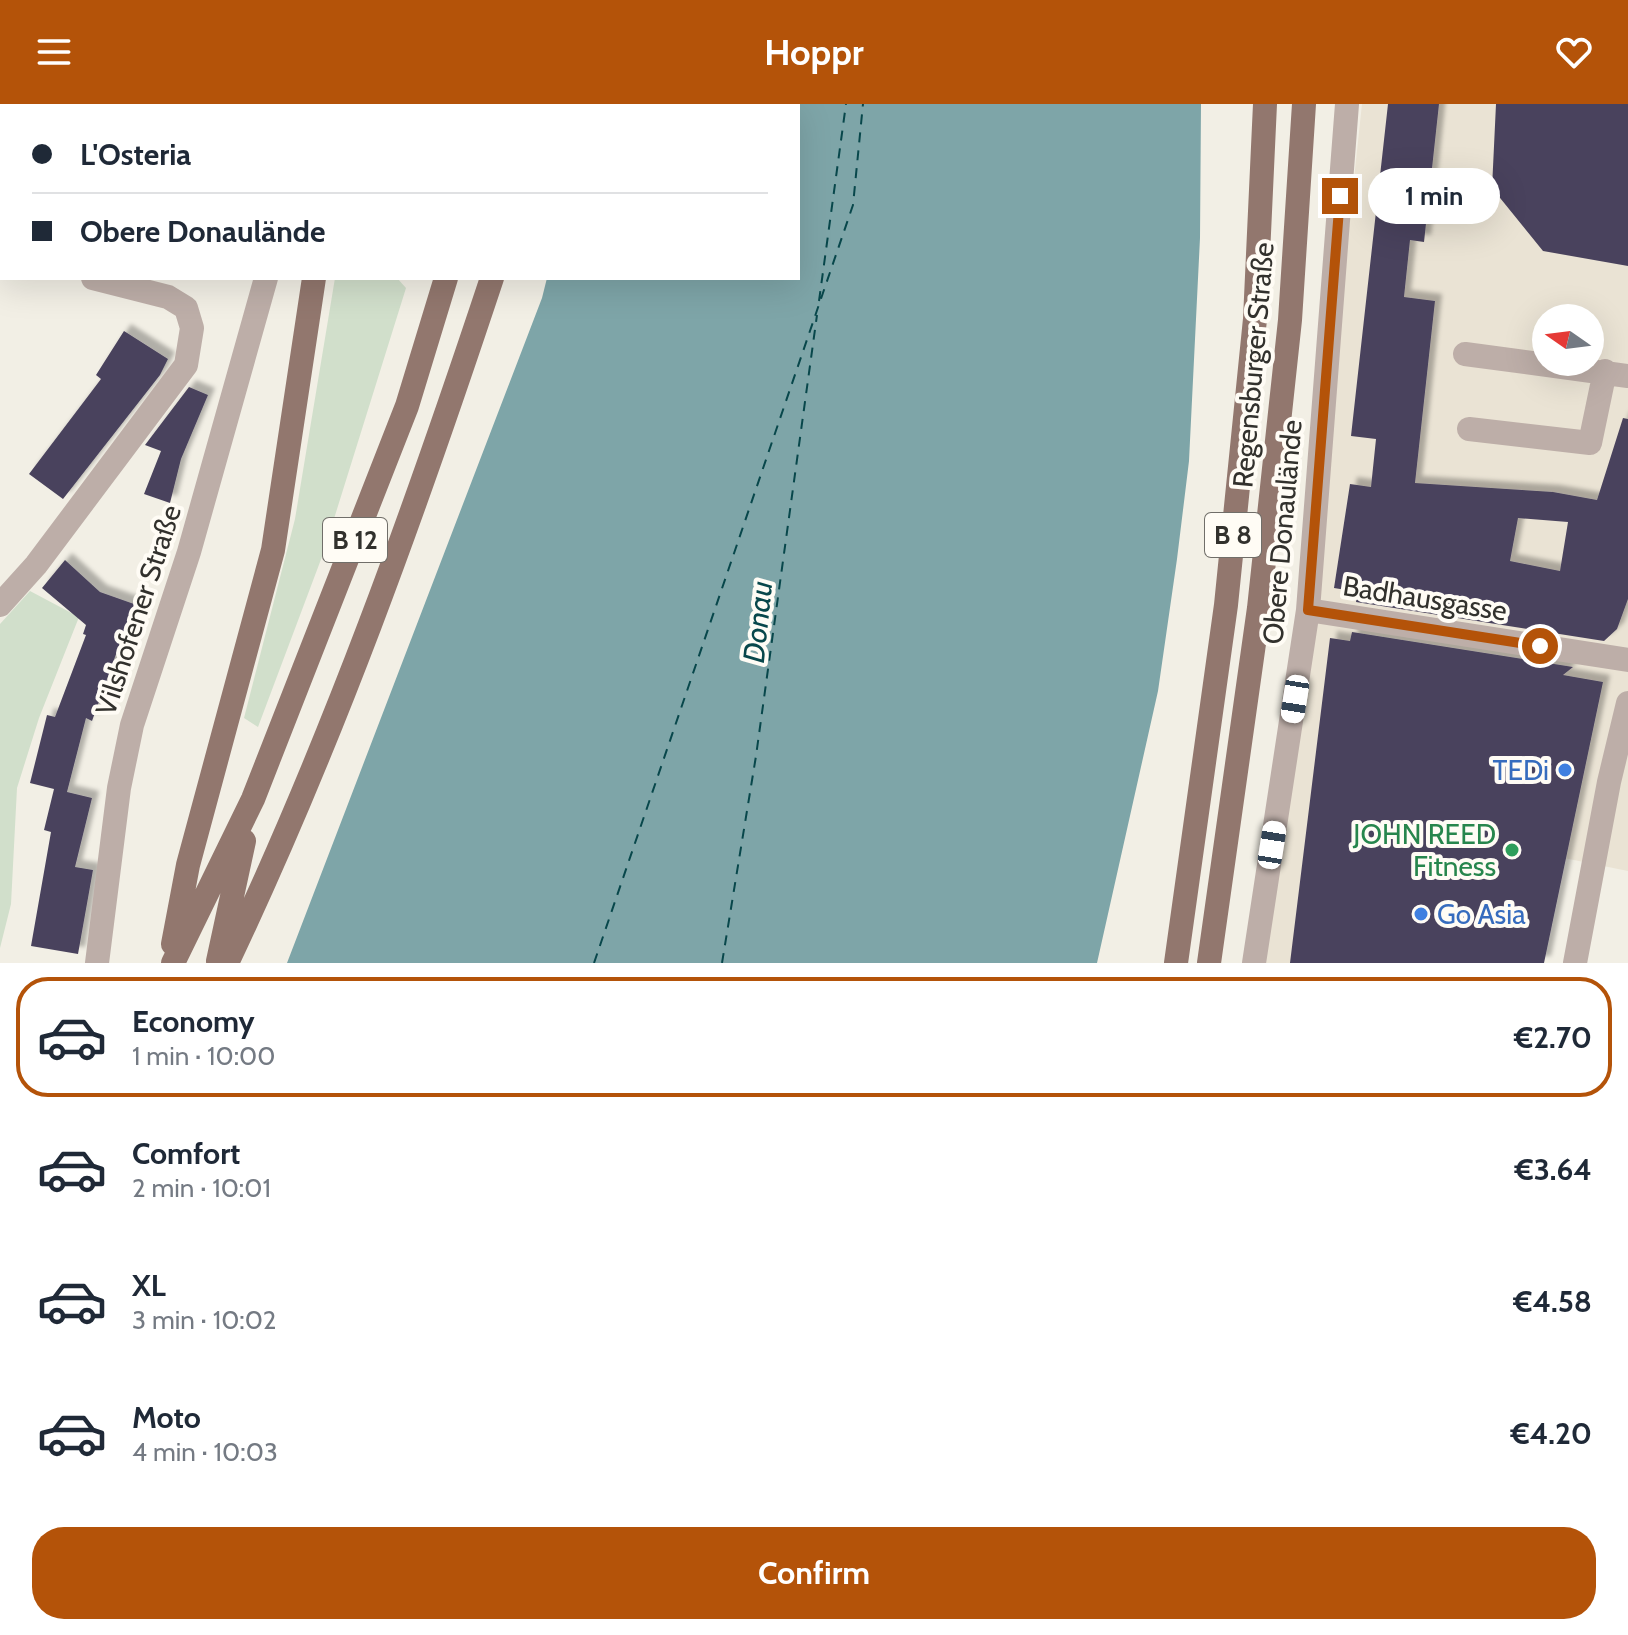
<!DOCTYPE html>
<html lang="en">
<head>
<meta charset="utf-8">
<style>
  :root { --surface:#fff; --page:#f6f6f7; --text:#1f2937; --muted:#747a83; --line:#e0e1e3; --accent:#b45309 }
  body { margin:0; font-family:Cabin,sans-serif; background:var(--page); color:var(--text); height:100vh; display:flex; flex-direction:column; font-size:30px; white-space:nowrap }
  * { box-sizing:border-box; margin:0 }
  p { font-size:26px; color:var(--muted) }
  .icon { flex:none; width:44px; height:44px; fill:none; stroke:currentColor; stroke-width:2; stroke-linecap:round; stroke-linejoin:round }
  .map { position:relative; height:859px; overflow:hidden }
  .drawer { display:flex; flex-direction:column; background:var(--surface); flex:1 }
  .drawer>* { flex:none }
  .hud { position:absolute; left:0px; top:0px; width:800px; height:176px; box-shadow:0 8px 32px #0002; display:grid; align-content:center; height:176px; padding:0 32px; background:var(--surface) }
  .needle { width:52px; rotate:284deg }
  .fabs { position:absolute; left:1532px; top:200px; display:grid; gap:16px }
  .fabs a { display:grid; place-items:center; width:72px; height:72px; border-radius:50%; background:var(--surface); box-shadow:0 8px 32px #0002; font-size:40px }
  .end { position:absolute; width:36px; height:36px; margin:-18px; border:10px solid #b45309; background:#fff; box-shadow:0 0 0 4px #fff }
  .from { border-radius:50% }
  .bubble { position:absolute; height:56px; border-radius:28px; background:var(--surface); box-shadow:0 8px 32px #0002; font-size:26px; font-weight:700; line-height:56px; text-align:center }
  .car { position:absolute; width:24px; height:48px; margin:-24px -12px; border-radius:10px; box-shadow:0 0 6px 2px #0007; background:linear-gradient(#fff 24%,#345 0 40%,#fff 0 76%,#345 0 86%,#fff 0) }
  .hud b { display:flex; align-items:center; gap:28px; height:76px; font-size:30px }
  .hud b+b { border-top:2px solid var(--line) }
  .hud i { width:20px; height:20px; background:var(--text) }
  ul { padding:14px 0 0; list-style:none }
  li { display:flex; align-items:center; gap:24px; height:120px; margin:0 16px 12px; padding:0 16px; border:4px solid transparent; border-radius:32px }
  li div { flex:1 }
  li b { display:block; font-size:30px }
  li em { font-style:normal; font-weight:700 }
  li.selected { border-color:var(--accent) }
  li>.icon { width:72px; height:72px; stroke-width:1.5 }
  .button { display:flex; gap:16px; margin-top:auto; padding:16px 32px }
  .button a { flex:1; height:92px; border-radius:32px; background:var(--accent); color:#fff; font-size:32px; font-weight:700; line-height:92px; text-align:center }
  header { display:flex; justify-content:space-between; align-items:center; height:104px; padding:0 32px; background:var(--accent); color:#fff; font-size:36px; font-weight:700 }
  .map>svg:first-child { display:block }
</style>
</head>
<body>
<header><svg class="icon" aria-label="menu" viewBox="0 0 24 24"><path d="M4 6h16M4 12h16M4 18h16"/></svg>Hoppr<svg class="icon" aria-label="heart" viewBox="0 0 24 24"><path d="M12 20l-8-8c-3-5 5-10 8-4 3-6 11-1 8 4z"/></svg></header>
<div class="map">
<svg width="1628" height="859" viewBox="0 0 1628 859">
  <defs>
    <filter id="shadow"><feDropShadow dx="7" dy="-7" stdDeviation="2" flood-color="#0004"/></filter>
  </defs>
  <rect width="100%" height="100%" fill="#f2efe5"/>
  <path fill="#eae3d4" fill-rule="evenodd" d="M 1362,0 L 1628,0 L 1628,767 L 1564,754 L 1539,859 L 1261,859 L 1312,468 ZM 1546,214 L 1590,214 L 1590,258 L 1546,258 Z"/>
  <path fill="#d1dfcb" d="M 335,174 L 397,174 L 406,184 L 323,450 L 258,623 L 244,614 L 295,415 Z
    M 30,487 L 79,513 L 39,614 L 17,684 L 11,800 L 0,844 L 0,520 Z"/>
  <path fill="#7ea5a8" d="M 583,0 L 1201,0 L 1200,134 L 1189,357 L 1177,455 L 1158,587 L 1097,859 L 287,859 L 542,194 L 547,174 L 798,174 L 798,2 Z"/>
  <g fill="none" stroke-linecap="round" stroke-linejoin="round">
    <path stroke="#08474b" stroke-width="2" stroke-dasharray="10 8" stroke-linecap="butt" d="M 819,197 L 846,0
      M 594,859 L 853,101 L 863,0
      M 722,859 L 756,652 L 817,211"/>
  </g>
  <path fill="#4a435d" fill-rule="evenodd" filter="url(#shadow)" d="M 1388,0 L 1439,0 L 1424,138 L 1410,136 L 1404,193 L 1435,197 L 1415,379 L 1553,388 L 1597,396 L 1623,314 L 1628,315 L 1628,495 L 1617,525 L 1604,537 L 1356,498 L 1358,488 L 1334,484 L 1350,380 L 1371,383 L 1376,335 L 1351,332 ZM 1518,414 L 1568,418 L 1560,467 L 1510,457 Z
    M 1496,0 L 1628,0 L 1628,162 L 1543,147 L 1492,84 Z
    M 124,227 L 168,255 L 160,271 L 63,395 L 29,370 L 101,275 L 96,271 Z
    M 189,283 L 208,291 L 181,355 L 170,399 L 144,390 L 161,347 L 145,341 Z
    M 65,456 L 100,488 L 134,500 L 92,617 L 86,614 L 67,688 L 92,694 L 75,763 L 93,766 L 78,850 L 31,842 L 51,728 L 44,726 L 54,685 L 30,679 L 47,611 L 55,613 L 86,531 L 83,530 L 86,521 L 42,484 Z
    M 1352,528 L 1573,563 L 1563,571 L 1603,578 L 1544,859 L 1290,859 L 1330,534 L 1350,537 Z"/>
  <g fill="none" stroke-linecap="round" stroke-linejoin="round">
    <path stroke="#bdaea8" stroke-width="24" d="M 244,2 L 247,0
      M 0,116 L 2,119
      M 1465,250 L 1628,272
      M 1469,325 L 1590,339 L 1605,267
      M 0,501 L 36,461 L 186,261 L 192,224 L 186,204 L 168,193 L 93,174
      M 1308,506 L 1628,556
      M 97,859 L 119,684 L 132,621 L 189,448 L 266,174
      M 1254,859 L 1308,506 L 1347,0
      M 1575,859 L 1609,678 L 1628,599"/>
    <path stroke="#92776e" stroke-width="24" d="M 353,2 L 354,0
      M 489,2 L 490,0
      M 536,2 L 536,0
      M 173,840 L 188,761 L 273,446 L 314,174
      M 218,857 L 244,737
      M 173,859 L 253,695 L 407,302 L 446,174
      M 227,859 C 332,638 415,406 492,174
      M 1176,859 L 1226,501 L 1255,215 L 1265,0
      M 1209,859 L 1259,504 L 1290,216 L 1304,0"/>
  </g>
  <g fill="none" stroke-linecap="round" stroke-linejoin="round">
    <path stroke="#b45309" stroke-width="10" d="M 1340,92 L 1308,506 L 1540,542"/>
  </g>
  <g fill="#3f7fe0" stroke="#fffcf5" stroke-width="3">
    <circle cx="1565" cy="666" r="8"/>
    <circle cx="1421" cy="810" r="8"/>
  </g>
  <circle fill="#2e9e5b" stroke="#fffcf5" stroke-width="3" cx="1512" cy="746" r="8"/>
  <g text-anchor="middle" stroke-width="8" stroke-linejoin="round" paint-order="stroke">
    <g fill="#fffcf5" stroke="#706e69" stroke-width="2">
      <rect x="1205" y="409" width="56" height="44" rx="6"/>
      <rect x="323" y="414" width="64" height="44" rx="6"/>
    </g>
    <g font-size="26" font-weight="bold" fill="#32312d">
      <text x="1233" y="440">B 8</text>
      <text x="355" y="445">B 12</text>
    </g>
    <g font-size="28" fill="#32312d" stroke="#fffcf5">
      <text transform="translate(1253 261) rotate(-85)" y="10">Regensburger Straße</text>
      <text transform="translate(1282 428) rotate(-85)" y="10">Obere Donaulände</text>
      <text transform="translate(1425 494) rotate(9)" y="10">Badhausgasse</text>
      <text transform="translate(138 506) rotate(-72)" y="10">Vilshofener Straße</text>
    </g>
    <g font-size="28" fill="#366cbe" stroke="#fffcf5" text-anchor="end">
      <text x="1549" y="676">TEDi</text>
      <text x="1437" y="820" text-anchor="start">Go Asia</text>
    </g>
    <g font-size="28" fill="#27864d" stroke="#fffcf5" text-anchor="end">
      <text x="1496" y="740">JOHN REED<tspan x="1496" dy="32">Fitness</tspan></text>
    </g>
    <g font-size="30" font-style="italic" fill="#08474b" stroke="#fffcf5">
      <text transform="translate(758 518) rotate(-84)" y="10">Donau</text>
    </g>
  </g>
</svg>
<div class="fabs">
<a><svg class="needle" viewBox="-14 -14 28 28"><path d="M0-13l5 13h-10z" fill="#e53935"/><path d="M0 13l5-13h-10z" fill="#747a83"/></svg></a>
</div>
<i class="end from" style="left:1540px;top:542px"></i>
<i class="end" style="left:1340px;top:92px"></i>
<div class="bubble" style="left:1368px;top:64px;width:132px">1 min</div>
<i class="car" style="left:1295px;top:595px;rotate:189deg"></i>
<i class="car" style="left:1272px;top:741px;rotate:9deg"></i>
<div class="hud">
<b><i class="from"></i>L'Osteria</b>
<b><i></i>Obere Donaulände</b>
</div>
</div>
<section class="drawer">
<ul>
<li class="selected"><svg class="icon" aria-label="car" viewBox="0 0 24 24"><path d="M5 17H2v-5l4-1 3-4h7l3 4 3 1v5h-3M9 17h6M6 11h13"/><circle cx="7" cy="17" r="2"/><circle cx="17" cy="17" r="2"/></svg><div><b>Economy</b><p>1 min · 10:00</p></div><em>€2.70</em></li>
<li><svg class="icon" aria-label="car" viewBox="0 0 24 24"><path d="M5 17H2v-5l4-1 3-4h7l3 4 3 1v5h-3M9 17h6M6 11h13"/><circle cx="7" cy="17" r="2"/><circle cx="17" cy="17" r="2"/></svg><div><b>Comfort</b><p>2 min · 10:01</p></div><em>€3.64</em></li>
<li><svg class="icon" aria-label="car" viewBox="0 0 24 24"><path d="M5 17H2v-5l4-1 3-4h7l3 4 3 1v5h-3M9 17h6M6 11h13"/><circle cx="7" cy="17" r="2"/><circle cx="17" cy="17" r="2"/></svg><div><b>XL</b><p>3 min · 10:02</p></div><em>€4.58</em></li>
<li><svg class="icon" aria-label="car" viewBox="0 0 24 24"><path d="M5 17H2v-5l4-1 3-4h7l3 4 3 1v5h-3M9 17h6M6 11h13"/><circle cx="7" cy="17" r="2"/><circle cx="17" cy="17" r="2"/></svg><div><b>Moto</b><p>4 min · 10:03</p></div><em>€4.20</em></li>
</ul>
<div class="button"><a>Confirm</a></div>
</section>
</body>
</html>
